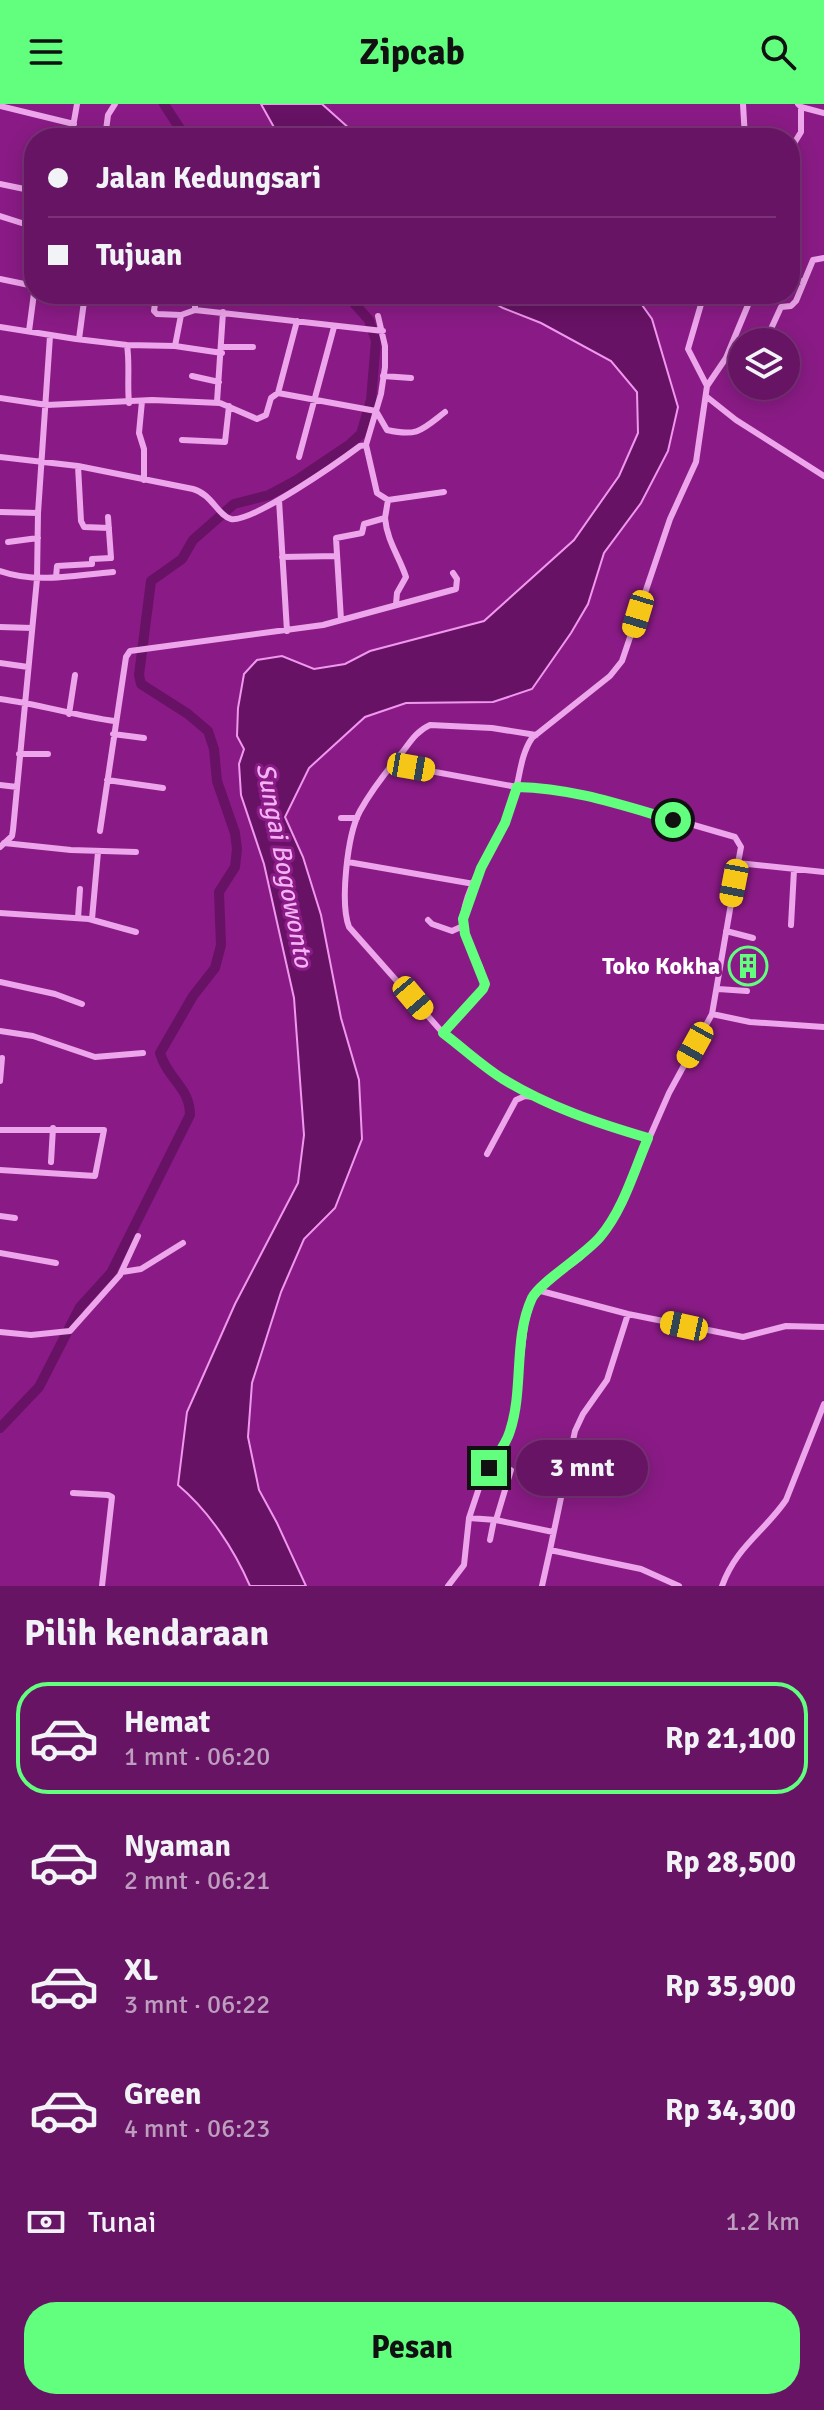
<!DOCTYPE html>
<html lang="id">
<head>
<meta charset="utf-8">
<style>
  :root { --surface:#681464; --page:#6d1d6a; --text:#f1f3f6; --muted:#bd9ebf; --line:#7b3378; --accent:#62fe7e }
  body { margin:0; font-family:Signika,sans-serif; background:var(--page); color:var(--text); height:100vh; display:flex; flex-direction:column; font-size:30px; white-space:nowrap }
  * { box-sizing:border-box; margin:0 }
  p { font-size:26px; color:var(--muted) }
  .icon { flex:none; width:44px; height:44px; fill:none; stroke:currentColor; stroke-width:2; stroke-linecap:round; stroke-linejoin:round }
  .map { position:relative; height:1482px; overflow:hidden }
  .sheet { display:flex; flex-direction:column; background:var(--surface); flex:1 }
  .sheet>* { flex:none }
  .hud { position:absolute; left:24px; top:24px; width:776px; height:176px; border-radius:32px; box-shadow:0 4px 20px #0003,0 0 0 2px var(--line); display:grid; align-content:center; height:176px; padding:0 24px; background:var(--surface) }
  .tools { position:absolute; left:728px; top:224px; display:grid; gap:16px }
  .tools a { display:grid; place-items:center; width:72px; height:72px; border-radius:50%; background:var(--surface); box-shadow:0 4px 20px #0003,0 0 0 2px var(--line); font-size:40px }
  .end { position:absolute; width:36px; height:36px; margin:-18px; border:10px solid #62fe7e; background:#111; box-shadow:0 0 0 4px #111 }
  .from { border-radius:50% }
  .bubble { position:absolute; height:56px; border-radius:28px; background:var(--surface); box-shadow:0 4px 20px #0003,0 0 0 2px var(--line); font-size:26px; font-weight:700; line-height:56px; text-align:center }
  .car { position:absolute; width:24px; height:48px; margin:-24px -12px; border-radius:10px; box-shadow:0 0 6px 2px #0007; background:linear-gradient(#f5c518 24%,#345 0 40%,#f5c518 0 76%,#345 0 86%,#f5c518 0) }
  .hud b { display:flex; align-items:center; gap:28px; height:76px; font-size:30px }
  .hud b+b { border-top:2px solid var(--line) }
  .hud i { width:20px; height:20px; background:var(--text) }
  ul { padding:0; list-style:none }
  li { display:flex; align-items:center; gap:24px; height:112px; margin:0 16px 12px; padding:0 8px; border:4px solid transparent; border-radius:32px }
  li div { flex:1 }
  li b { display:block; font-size:30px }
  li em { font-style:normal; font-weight:700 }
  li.on { border-color:var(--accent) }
  li>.icon { width:72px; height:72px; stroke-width:1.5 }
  h2 { padding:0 24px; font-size:36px; line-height:96px }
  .pay { display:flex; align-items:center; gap:20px; height:88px; padding:0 24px; font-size:30px }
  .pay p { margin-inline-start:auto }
  .cta { display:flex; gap:16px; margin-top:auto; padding:16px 24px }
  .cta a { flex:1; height:92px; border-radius:32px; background:var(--accent); color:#111; font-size:32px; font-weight:700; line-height:92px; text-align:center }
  header { display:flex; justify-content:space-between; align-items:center; height:104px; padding:0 24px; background:var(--accent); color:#111; font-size:36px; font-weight:700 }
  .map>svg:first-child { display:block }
</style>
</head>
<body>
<header><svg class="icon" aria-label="menu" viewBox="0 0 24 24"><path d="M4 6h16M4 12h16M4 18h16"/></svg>Zipcab<svg class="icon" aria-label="search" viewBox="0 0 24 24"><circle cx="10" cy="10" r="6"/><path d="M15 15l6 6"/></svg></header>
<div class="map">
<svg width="824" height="1482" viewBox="0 0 824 1482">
  <rect width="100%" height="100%" fill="#8a1b86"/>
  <path fill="#681265" stroke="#ef98ee" stroke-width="2" d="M 261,0 L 322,0 L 360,34 L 280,34 Z
    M 479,190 L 626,190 L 637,194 L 652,215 L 678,303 L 668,347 L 641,399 L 604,449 L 588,500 L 571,529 L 532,585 L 493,598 L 406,599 L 365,613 L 309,664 L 285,713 L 303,753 L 321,811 L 341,914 L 359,976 L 362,1035 L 335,1104 L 304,1135 L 281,1188 L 252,1279 L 248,1333 L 259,1386 L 277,1419 L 306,1482 L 250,1482 C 234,1445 209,1407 178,1381 L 187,1308 L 235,1200 L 298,1079 L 304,1031 L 294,894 L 264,760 L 241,691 L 239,660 L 244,645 L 237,632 L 238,604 L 244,570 L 257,556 L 282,552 L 314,565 L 345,560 L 370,547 L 484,517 L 574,436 L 619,372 L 638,329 L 637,288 L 611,257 L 541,219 L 503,204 Z"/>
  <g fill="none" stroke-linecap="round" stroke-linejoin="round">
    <path stroke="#681265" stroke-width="10" d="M 164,0 L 186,34
      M 0,1324 L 39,1283 L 80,1203 L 111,1169 L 190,1011 C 190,983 168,976 160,949 L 193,892 L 215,864 L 221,841 L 219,788 L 235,763 L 237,745 L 235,729 L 217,677 L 214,645 L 208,627 L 188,610 L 141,580 L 139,571 L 151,477 L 182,455 L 193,436 L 234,400 L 269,391 L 297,376 L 349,341 L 361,330 L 371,296 L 376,237 L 369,216 L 353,198 L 341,190"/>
    <path stroke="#eda5eb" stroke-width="6" d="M 743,0 L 745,34
      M 798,0 L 801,3 L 824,9
      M 0,2 L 74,20
      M 71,34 L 77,0
      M 105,34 L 108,11 L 115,0
      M 790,46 L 801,28 L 801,3
      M 0,80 L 34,87
      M 0,112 L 28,121 L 34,91
      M 790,174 L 804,178
      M 0,175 L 34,182
      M 143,190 L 156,192 L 154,207 L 157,210 L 181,211 L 195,206 L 383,227
      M 195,206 L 195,190
      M 378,212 L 385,242 L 385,263 L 381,290 L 366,341 L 377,389 L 388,396 L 444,388
      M 0,223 L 76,235 L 127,241 L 175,242 L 222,249
      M 29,227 L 34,189
      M 79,235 L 85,190
      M 765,238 L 781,203 L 791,202 L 796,197 L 813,156 L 824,154
      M 127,241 C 130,260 127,279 129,299
      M 175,242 L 181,211
      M 222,243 L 253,243
      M 726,254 L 742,262
      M 192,272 L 219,278
      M 383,272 L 411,274
      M 707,282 L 726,254 L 748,201 L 749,196 L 743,190
      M 278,289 L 297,217
      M 707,293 L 736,316 L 824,372
      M 0,294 L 47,301 L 152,296 L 220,299 L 257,315 L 266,311 L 271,294 L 278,289 L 376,307 L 387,326 C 418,333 422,326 445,308
      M 142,297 L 139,329 L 144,345 L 144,376
      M 217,298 L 223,208
      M 182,336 L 225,338 L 229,302
      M 0,353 L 78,362 L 193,385 C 212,390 218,412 231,415 C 252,419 340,357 360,342 L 366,341
      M 299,353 L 334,223
      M 78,362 L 81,417 L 84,423 L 109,424
      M 279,396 L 287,527
      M 0,408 L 38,409
      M 385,414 C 387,437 399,452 406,473 L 397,489 L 396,500
      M 8,438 L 38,434
      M 282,453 L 337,452
      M 0,467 C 37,480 75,471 113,468
      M 56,473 L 57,462 L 92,460 L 92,455 L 111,454 L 108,413
      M 341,516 L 336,434 L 362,429 L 364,420 L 385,414 L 388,396
      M 0,523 L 32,524
      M 0,559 L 28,563
      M 0,595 C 39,600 76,612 114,617
      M 69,610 L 75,571
      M 113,630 L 144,634
      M 19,650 L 48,650
      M 392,660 L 517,683 L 549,684 L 597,693 L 735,733 L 741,743 L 738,759 L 824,768
      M 107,676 L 163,684
      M 0,681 L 17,683
      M 341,714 L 357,714
      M 100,727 L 126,553 L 130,547 L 323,521 L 456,485 L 457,475 L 453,469
      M 4,739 L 71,746 L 136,748
      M 0,743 L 12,732 L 13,726 L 37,475 L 38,409 L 50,232
      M 348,758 L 474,780
      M 0,809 L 89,815 L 136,828
      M 78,814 L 80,785
      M 92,815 L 98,748
      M 428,816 L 432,820 L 452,827 L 463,822
      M 791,821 L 794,766
      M 726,827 L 753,834
      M 0,878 L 55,890 L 82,900
      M 718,885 L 747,887
      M 712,910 L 750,918 L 824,923
      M 0,927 L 33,932 L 95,953 L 143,949
      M 443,929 L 349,823 C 340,799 347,731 360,707 C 371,687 385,669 400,651 C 409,640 416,627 430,621 L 492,624 L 536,631
      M 0,977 L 2,954
      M 0,1026 L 104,1026 L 95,1072 L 0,1066
      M 648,1034 C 610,1022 571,1013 536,994 C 502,976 473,952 443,929 L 483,885 C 488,864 465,842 463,820 C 460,788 501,732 512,699 C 520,678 519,653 532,634 L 610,572 L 622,557 L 670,415 L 696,358 L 707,282 L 688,245 L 704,190
      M 487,1050 L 516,996 L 525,992 L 533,993
      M 51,1058 L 53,1024
      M 0,1112 L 15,1114
      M 0,1149 L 56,1159
      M 122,1168 L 141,1165 L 183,1139
      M 537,1186 L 628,1210 L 743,1233 L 786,1222 L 824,1223
      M 628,1210 L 607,1276 L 583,1310 L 575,1327 L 550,1446 L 641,1465 L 679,1482
      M 0,1228 L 31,1231 L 70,1227 L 120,1171 L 138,1132
      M 73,1389 L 108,1391 L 112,1393 L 102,1482
      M 469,1414 L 496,1416 L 553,1428
      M 496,1416 L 511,1366
      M 490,1436 L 494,1416
      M 448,1482 L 464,1461 L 469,1414 L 480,1381 L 504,1341 L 513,1319 L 525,1221 L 531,1198 L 537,1186 L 581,1153 L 602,1132 L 620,1101 L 669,989 L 712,910 L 738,759
      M 542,1482 L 550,1446
      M 722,1482 C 736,1443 764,1428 786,1396 L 824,1300"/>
  </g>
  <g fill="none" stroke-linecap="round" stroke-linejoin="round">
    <path stroke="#62fe7e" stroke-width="10" d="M 489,1364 C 496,1352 506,1341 510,1327 C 524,1285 513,1235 532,1194 C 540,1178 584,1152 600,1133 C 623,1106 634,1067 648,1034 C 597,1019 549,1003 503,975 C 482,962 463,944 443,929 L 483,885 L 485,880 L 465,830 L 463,815 L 481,764 L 505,719 L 517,683 C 572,684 621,701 673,716"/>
  </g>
  <defs>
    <g id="building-ring" transform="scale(2)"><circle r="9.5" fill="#8a1b86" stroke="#62fe7e" stroke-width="1.5"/><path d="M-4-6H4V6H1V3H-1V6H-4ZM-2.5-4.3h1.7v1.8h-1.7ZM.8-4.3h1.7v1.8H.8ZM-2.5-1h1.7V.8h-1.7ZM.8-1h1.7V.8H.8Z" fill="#62fe7e"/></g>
  </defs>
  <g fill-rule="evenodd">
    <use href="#building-ring" x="748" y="862"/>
  </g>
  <g text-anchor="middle" stroke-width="6" stroke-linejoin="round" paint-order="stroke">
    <g font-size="24" font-weight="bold" fill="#fff" stroke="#8a1b86" text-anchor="end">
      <text x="720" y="870">Toko Kokha</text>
    </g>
    <g font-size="26" font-style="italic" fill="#f4b1f3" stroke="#8a1b86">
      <text transform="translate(285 761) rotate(79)" y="9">Sungai Bogowonto</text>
    </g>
  </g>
</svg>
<div class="tools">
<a><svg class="icon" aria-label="layers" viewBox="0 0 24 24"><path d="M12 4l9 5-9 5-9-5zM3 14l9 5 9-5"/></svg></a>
</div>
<i class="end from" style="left:673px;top:716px"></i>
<i class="end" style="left:489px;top:1364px"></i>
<div class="bubble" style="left:516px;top:1336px;width:132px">3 mnt</div>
<i class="car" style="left:638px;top:510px;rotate:197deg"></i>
<i class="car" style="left:411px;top:663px;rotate:100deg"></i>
<i class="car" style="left:734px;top:779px;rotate:191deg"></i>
<i class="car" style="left:413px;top:894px;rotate:140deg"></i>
<i class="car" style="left:695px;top:941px;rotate:209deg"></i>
<i class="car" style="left:684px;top:1222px;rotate:282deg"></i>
<div class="hud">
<b><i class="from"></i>Jalan Kedungsari</b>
<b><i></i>Tujuan</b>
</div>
</div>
<section class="sheet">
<h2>Pilih kendaraan</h2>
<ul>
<li class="on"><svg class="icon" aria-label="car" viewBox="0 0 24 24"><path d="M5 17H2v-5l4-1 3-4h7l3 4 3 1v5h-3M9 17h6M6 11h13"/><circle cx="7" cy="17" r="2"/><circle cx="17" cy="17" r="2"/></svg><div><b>Hemat</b><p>1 mnt · 06:20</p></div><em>Rp 21,100</em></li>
<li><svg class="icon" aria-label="car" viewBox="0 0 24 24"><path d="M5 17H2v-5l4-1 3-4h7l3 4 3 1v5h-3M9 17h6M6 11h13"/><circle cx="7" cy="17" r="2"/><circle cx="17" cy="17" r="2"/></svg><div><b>Nyaman</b><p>2 mnt · 06:21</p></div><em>Rp 28,500</em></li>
<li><svg class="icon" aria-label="car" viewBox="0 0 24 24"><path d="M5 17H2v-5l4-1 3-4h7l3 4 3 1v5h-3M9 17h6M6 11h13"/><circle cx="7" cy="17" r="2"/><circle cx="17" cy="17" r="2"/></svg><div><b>XL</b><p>3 mnt · 06:22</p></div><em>Rp 35,900</em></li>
<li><svg class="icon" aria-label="car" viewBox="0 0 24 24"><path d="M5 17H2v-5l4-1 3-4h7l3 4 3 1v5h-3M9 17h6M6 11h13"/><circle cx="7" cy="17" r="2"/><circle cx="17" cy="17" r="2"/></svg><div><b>Green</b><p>4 mnt · 06:23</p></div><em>Rp 34,300</em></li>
</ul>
<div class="pay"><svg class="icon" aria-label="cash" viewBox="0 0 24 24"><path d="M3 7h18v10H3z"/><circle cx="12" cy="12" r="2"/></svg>Tunai<p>1.2 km</p></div>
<div class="cta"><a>Pesan</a></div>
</section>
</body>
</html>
